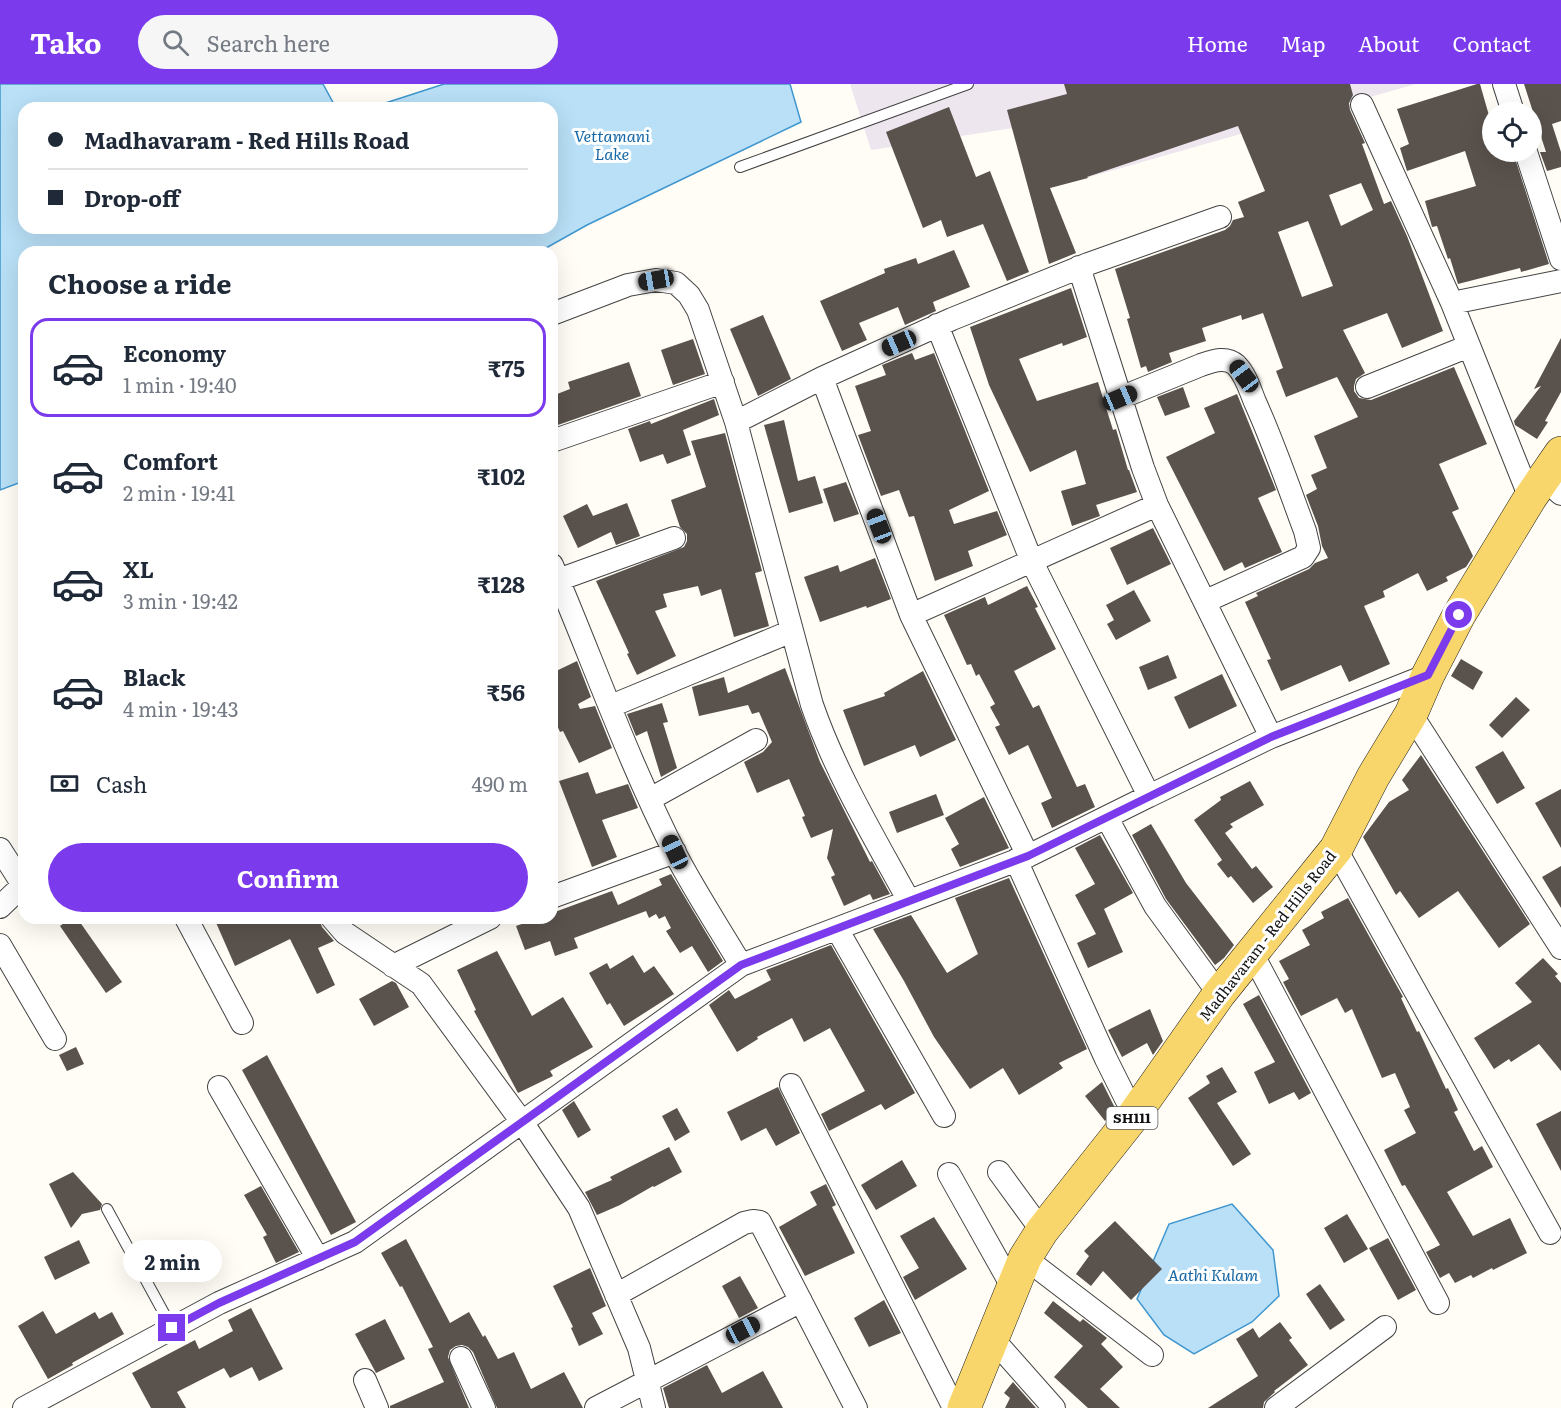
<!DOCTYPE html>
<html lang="en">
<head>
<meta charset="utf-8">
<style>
  :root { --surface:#fff; --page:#f6f6f7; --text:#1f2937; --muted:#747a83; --line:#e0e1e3; --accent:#7c3aed }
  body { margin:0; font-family:Literata,serif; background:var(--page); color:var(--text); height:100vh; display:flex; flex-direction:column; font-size:22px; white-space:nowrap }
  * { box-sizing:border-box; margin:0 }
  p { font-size:20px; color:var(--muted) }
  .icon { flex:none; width:33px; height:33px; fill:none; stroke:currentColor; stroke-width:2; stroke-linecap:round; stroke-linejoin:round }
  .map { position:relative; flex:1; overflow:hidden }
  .side { position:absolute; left:18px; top:162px; width:540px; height:678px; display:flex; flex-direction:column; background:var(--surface); border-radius:18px; box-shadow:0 6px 24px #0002 }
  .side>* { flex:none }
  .hud { position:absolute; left:18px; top:18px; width:540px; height:132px; border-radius:18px; box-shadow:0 6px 24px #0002; display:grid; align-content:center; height:132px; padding:0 30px; background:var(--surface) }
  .buttons { position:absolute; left:1482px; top:18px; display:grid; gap:12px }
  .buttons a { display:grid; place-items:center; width:60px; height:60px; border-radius:50%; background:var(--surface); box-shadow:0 6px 24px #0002; font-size:30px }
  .end { position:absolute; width:27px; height:27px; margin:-14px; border:8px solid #7c3aed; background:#fff; box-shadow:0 0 0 3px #fff }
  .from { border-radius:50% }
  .bubble { position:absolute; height:42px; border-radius:21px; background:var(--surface); box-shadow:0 6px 24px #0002; font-size:20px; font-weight:700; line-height:42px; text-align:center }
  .car { position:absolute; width:18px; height:36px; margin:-18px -9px; border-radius:8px; box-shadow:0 0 4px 2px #0007; background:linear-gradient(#222 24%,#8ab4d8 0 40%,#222 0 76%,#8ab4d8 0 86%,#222 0) }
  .hud b { display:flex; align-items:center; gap:21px; height:57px; font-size:22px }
  .hud b+b { border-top:2px solid var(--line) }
  .hud i { width:15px; height:15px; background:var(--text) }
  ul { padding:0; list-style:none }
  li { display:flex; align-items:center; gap:18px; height:99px; margin:0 12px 9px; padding:0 18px; border:3px solid transparent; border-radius:18px }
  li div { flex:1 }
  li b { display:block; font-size:22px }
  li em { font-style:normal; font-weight:700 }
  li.active { border-color:var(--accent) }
  li>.icon { width:54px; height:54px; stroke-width:1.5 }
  h2 { padding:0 30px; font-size:27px; line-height:72px }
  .pay { display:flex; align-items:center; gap:15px; height:66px; padding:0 30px; font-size:22px }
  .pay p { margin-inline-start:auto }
  .action { display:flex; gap:12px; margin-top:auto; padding:12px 30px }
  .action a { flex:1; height:69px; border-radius:36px; background:var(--accent); color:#fff; font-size:24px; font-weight:700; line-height:69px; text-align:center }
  header { display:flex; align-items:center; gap:36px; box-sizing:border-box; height:84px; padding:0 30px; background:var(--accent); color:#fff }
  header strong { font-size:28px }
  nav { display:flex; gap:33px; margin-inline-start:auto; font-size:21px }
  .search { width:420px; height:54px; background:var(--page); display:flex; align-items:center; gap:15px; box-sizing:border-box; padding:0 21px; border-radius:33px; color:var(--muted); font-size:22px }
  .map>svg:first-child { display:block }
</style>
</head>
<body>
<header>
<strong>Tako</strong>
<div class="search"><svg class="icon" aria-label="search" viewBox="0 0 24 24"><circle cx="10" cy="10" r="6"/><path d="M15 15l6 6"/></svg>Search here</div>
<nav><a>Home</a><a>Map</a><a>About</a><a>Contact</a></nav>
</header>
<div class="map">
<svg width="1561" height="1324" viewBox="0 0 1561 1324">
  <rect width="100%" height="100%" fill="#fffdf5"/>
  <path fill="#eee6ef" d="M 850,0 L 1416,0 L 1044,106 L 1026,42 L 871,66 Z"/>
  <path fill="#b9e0f7" stroke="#3f96cf" stroke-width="1.5" d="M 0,0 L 323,0 L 336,24 L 24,24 L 24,144 L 552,144 L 552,24 L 370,24 L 444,0 L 790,0 L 801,38 L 587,141 L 539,168 L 24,168 L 24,397 L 0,406 Z
    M 1232,1120 L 1273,1166 L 1279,1212 L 1252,1238 L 1194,1270 L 1164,1251 L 1137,1215 L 1169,1140 Z"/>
  <path fill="#5a524d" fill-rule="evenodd" d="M 1064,0 L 1350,0 L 1353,11 L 1349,19 L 1350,26 L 1365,59 L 1362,60 L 1384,120 L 1391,117 L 1407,152 L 1443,247 L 1402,264 L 1387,229 L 1343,246 L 1365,289 L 1356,295 L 1354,302 L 1354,307 L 1359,314 L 1371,316 L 1454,283 L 1487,360 L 1439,380 L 1459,425 L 1452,428 L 1473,472 L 1466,483 L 1446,493 L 1448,497 L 1427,507 L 1418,489 L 1383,507 L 1385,513 L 1364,522 L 1390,580 L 1349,598 L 1341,581 L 1281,607 L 1267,576 L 1271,575 L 1245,518 L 1258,512 L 1256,509 L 1309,485 L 1315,479 L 1328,474 L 1322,462 L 1318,442 L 1306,411 L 1317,405 L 1311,391 L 1327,384 L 1314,352 L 1358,333 L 1337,293 L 1286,313 L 1276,287 L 1283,284 L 1263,229 L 1242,236 L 1241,231 L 1202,244 L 1206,257 L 1169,269 L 1172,278 L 1148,288 L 1146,282 L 1141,284 L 1127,235 L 1130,234 L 1115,185 L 1225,146 L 1230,142 L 1233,136 L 1244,133 L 1238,118 L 1265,107 L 1238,42 L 1087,93 L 1088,94 L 1050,104 L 1076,169 L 1049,180 L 1007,26 L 1067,10 ZM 1361,99 L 1373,126 L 1341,142 L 1329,111 ZM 1308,137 L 1333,202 L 1302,213 L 1278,148 Z
    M 1477,0 L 1480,0 L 1492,42 L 1492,68 L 1513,68 L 1549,180 L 1521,188 L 1520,184 L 1458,200 L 1450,174 L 1448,175 L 1437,142 L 1432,143 L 1425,117 L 1476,102 L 1465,67 L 1407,87 L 1400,64 L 1409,60 L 1397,25 Z
    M 1524,0 L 1561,0 L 1561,37 L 1552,40 L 1561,68 L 1561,83 L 1547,87 L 1540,68 L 1546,68 Z
    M 949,23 L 976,93 L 990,87 L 1029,188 L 1007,197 L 983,140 L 947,153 L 941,136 L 923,144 L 886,48 Z
    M 954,166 L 970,203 L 933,218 L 936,227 L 905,241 L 898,223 L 859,239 L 867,256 L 842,267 L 820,217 L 885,189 L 884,185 L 916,174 L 918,180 Z
    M 1071,204 L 1087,253 L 1063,262 L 1062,259 L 1019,275 L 1037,317 L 1098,298 L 1113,346 L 1116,345 L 1128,386 L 1129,386 L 1137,408 L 1096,421 L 1100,432 L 1072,442 L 1061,407 L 1086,400 L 1076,366 L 1030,388 L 989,301 L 970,243 Z
    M 763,231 L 791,295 L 758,312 L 730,245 Z
    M 1561,254 L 1561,308 L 1545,337 L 1548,338 L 1537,355 L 1515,341 L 1514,337 L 1541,302 L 1534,305 Z
    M 693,255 L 705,290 L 673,301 L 661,266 Z
    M 912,269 L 915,276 L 934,269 L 989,407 L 949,426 L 954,440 L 997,427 L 1007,451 L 968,467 L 973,482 L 935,497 L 914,432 L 909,433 L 899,406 L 881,412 L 858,351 L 871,347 L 855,302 L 886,291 L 882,281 Z
    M 629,278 L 641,312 L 552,343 L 552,312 L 570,305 L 568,298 Z
    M 1183,303 L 1190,323 L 1165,332 L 1157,313 Z
    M 1237,310 L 1276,406 L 1258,414 L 1282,468 L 1245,484 L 1242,478 L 1224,487 L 1166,373 L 1215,349 L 1204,324 Z
    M 714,315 L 719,331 L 683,346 L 691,371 L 667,380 L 663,370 L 640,378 L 628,345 L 650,337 L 651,340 Z
    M 784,336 L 798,397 L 815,392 L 823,419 L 789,429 L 764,341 Z
    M 725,349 L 762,487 L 755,489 L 769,542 L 734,553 L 721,505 L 701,512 L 698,502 L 663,510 L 667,523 L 655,527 L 676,572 L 637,591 L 627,570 L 629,569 L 596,497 L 684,463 L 687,457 L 687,450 L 680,443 L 671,416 L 706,403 L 691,357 Z
    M 846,398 L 859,430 L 834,438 L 823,405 Z
    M 627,419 L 640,452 L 616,461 L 611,448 L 578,464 L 563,432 L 587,420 L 593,432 Z
    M 1153,444 L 1171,480 L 1127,501 L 1110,464 Z
    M 875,474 L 891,515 L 867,524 L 866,522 L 820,538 L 804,493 L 838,481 L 840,488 Z
    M 1027,502 L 1038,523 L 1035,524 L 1056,565 L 1014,587 L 1033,624 L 1039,621 L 1077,703 L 1085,700 L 1095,723 L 1052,744 L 1041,719 L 1052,714 L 1028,661 L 1009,671 L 995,643 L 1000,641 L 990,623 L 995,620 L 979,590 L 976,592 L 971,580 L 967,581 L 944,531 L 985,513 L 988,521 Z
    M 1134,506 L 1151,537 L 1116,556 L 1107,540 L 1114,536 L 1106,521 Z
    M 1168,571 L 1177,594 L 1148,606 L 1139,583 Z
    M 1461,575 L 1483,588 L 1473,606 L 1451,592 Z
    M 577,577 L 591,613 L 578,620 L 580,625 L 595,622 L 612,664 L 579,679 L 563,647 L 560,648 L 552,630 L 552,589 Z
    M 785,584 L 820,678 L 870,778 L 872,777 L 890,810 L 873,816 L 870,810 L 844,822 L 831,793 L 835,791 L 827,774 L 833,745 L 811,754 L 802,733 L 805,732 L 789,695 L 757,709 L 744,678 L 763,668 L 772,658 L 759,628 L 752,630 L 748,621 L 699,632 L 692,603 L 724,593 L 728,609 Z
    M 923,587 L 956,656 L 920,673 L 915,661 L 864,682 L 843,626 L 885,612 L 884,609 Z
    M 1222,590 L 1237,622 L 1189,645 L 1174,613 Z
    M 1516,613 L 1530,626 L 1502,654 L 1489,641 Z
    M 662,619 L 668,638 L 663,639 L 677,684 L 661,693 L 647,647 L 636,652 L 627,630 Z
    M 1503,667 L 1525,704 L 1497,720 L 1475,683 Z
    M 1421,671 L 1530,840 L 1499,864 L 1458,807 L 1419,834 L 1400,807 L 1396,811 L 1363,753 L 1389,718 L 1409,706 L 1402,696 Z
    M 588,688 L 596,710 L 628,700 L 638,724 L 602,736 L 617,773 L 592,783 L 559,697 Z
    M 1250,697 L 1264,721 L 1230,740 L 1233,743 L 1225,749 L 1252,785 L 1256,782 L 1273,803 L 1253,819 L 1231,792 L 1228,794 L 1217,780 L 1222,776 L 1194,736 L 1221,716 L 1220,713 Z
    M 1561,705 L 1561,764 L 1535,719 Z
    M 936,710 L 944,731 L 897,749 L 889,728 Z
    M 984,713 L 1009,764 L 960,783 L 951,765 L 959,760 L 945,734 Z
    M 1151,740 L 1186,799 L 1234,861 L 1224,874 L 1215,881 L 1166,815 L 1132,751 Z
    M 1100,751 L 1133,809 L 1104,825 L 1123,868 L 1088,884 L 1077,859 L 1096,850 L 1075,811 L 1095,800 L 1075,764 Z
    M 1561,782 L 1561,824 L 1542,793 Z
    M 671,790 L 723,877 L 708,888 L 692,862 L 680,869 L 666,847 L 671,844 L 665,832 L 659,835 L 656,830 L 649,834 L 646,827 L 574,854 L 578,864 L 555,872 L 550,857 L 525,866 L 516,842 L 539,834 L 552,834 L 552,829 L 612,807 L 618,821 L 662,801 L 659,795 Z
    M 1009,794 L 1087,965 L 1059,979 L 1063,984 L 1019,1011 L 1003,984 L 970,1005 L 934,953 L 904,897 L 873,845 L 911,831 L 947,889 L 978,870 L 955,814 Z
    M 1348,814 L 1403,913 L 1401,914 L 1417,948 L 1419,947 L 1446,1005 L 1448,1004 L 1458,1026 L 1454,1028 L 1474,1067 L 1482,1062 L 1493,1083 L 1447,1108 L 1473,1152 L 1510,1134 L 1527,1169 L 1493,1186 L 1492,1184 L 1473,1194 L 1471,1191 L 1455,1199 L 1449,1189 L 1440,1194 L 1426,1168 L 1440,1161 L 1405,1101 L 1402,1102 L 1384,1066 L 1416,1049 L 1404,1026 L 1410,1023 L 1395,989 L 1382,994 L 1352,925 L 1345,929 L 1337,914 L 1301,932 L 1283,898 L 1289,895 L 1279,877 L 1310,861 L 1302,846 L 1324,834 L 1321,828 Z
    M 71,834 L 77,834 L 122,898 L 106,909 L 60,842 Z
    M 214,834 L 319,834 L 322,843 L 334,857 L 318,864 L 335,901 L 317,910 L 290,855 L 235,882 Z
    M 831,861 L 915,1009 L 885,1026 L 881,1020 L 829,1047 L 821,1030 L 865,1007 L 830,944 L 804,958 L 792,934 L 757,953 L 758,955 L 737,968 L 709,921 L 729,906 L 735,915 L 771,896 L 766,886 Z
    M 497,867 L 532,932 L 563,913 L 593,963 L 550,987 L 553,992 L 518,1009 L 474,927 L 476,926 L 457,886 Z
    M 633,871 L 644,889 L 654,882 L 674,910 L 624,942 L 610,919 L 607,921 L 589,889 L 607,879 L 610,885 Z
    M 1543,874 L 1558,890 L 1555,892 L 1561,899 L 1561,987 L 1539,960 L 1511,978 L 1509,975 L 1494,985 L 1474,954 L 1532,918 L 1515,899 Z
    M 392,897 L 396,899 L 409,923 L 374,942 L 359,915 Z
    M 1259,911 L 1311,1009 L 1299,1016 L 1294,1008 L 1269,1020 L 1254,988 L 1275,978 L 1243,920 Z
    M 1150,925 L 1163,957 L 1153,971 L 1147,959 L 1122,973 L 1108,946 Z
    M 76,963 L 84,980 L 67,987 L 59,971 Z
    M 267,971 L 356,1138 L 331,1151 L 242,986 Z
    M 1222,983 L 1237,1008 L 1217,1019 L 1251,1070 L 1233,1082 L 1188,1014 L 1210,999 L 1206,992 Z
    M 1102,998 L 1115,1024 L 1105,1037 L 1085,1012 Z
    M 778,1003 L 800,1049 L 776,1062 L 766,1044 L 741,1057 L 727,1028 Z
    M 574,1017 L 591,1046 L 578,1054 L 562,1026 Z
    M 677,1024 L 690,1048 L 675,1057 L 662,1032 Z
    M 1561,1027 L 1561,1087 L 1536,1040 Z
    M 669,1063 L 682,1088 L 654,1103 L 653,1102 L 620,1121 L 597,1131 L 585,1108 L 612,1096 L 610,1093 Z
    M 902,1076 L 917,1102 L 876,1126 L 861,1101 Z
    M 73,1088 L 102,1120 L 100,1126 L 82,1130 L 71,1144 L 49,1100 Z
    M 826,1100 L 836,1121 L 832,1123 L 855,1169 L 805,1192 L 779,1143 L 817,1121 L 810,1108 Z
    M 261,1102 L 299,1168 L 276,1179 L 263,1153 L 267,1151 L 244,1111 Z
    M 1347,1130 L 1368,1165 L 1344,1179 L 1324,1144 Z
    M 934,1133 L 967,1185 L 915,1216 L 903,1193 L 919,1184 L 900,1152 Z
    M 1115,1137 L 1162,1185 L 1131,1216 L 1103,1187 L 1091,1202 L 1076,1190 L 1089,1172 L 1084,1167 Z
    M 1388,1154 L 1416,1206 L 1398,1216 L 1369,1164 Z
    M 406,1155 L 450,1239 L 469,1228 L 483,1253 L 485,1251 L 498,1275 L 514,1268 L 531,1305 L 564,1288 L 583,1324 L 497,1324 L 473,1268 L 468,1263 L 462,1261 L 456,1262 L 450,1266 L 448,1273 L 469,1324 L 390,1324 L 390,1322 L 444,1298 L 428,1265 L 433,1263 L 402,1202 L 400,1203 L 381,1169 Z
    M 79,1156 L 90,1179 L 55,1196 L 44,1173 Z
    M 590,1184 L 606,1222 L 592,1229 L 603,1250 L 579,1262 L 571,1244 L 573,1243 L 553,1202 Z
    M 740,1192 L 758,1224 L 739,1234 L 722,1202 Z
    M 1320,1200 L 1345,1236 L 1330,1246 L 1306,1210 Z
    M 884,1216 L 901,1249 L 869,1263 L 854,1234 Z
    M 1053,1217 L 1080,1238 L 1083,1235 L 1107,1254 L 1101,1260 L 1123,1283 L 1100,1305 L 1120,1324 L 1088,1324 L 1054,1293 L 1083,1262 L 1044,1229 Z
    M 251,1224 L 283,1285 L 259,1297 L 252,1283 L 230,1294 L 224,1284 L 177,1308 L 186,1324 L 151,1324 L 132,1289 L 195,1256 L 199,1265 L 233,1247 L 228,1236 Z
    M 43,1227 L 56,1250 L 95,1228 L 99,1235 L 112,1228 L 124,1250 L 72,1279 L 73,1281 L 48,1295 L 18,1242 Z
    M 385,1235 L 405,1275 L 376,1289 L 355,1250 Z
    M 1280,1238 L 1292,1254 L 1289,1256 L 1308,1281 L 1274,1307 L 1275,1308 L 1264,1318 L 1263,1324 L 1208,1324 L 1258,1292 L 1236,1255 L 1253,1244 L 1259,1254 Z
    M 707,1281 L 722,1309 L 763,1287 L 783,1324 L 669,1324 L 663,1304 Z
    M 1013,1298 L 1036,1324 L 1005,1324 L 1010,1314 L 1004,1309 Z"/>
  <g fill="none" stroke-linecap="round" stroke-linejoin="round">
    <g stroke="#444" stroke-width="12">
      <path id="service" d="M 740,83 L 968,0
        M 107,1125 L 172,1244"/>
    </g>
    <g stroke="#444" stroke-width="24">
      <path id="minor" d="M 1504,0 L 1513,28
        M 1362,21 L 1452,219
        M 1526,68 L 1561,175
        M 1079,183 L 1143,384 L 1157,421 L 1271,653
        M 552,230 L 628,201 L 656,196 L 676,199 L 689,211 L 698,226 L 736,338 L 812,621 C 836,690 874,753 909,817
        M 937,241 L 1032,478 L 1149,712 L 1271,653 L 1428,591
        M 822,294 L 952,235 L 1088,180 L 1220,133
        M 1367,303 L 1469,262
        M 1120,314 L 1201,281 C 1213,277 1226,272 1236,281 C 1246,291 1250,306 1255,318 C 1274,360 1289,404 1305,447 L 1309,464 L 1303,473 L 1206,517
        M 736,338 L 822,294 L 911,531 L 1028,772
        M 552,357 L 723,298
        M 1543,394 L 1561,410
        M 1530,414 L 1452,219 L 1561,197
        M 552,481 C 593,577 628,677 676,771 C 696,809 719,844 741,881 L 1028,772 L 1149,712
        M 558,496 L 674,454
        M 911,531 L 1157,421
        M 611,622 L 792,547
        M 1411,630 L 1561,864
        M 650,715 L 756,656
        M 1107,734 L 1155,822 L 1219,910
        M 0,765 L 23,801
        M 1336,765 L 1550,1149
        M 1016,776 L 1106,975 L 1134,1031
        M 552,813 L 675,768
        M 0,823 L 24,800
        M 186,834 L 242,939
        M 332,834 L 345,849 L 421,900 L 522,1038 L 741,881
        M 837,845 L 944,1032
        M 0,861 L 55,955
        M 1253,871 L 1438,1219
        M 393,882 L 490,834
        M 791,1001 L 954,1324
        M 219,1003 L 318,1175
        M 999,1088 L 1042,1147
        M 949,1090 L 1013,1204
        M 1025,1174 L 1152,1271
        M 616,1211 L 744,1139 L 753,1137 L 760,1138 L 856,1324
        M 992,1254 L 1054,1324
        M 461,1274 L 484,1324
        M 365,1296 L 377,1324
        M 24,1324 L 219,1219 L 355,1158 L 522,1038 L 579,1124 L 639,1264 L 654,1324
        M 596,1324 L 801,1217
        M 1276,1324 L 1385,1243"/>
    </g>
    <g stroke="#222" stroke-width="34">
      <path id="primary" d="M 964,1324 L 1025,1174 L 1042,1147 L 1134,1031 L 1219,910 L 1336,765 L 1373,693 L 1411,630 L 1428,591 L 1459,531 L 1530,414 L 1561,369"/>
    </g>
    <use href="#service" stroke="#fff" stroke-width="10"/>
    <use href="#minor" stroke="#fff" stroke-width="22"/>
    <use href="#primary" stroke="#f9d66b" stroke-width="33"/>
  </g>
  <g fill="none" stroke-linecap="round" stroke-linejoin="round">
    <path stroke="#7c3aed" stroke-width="8" d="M 172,1244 L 219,1219 L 355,1158 L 741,881 L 1028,772 L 1271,653 L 1428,591 L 1459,531"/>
  </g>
  <g text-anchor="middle" stroke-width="6" stroke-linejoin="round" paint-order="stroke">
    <rect fill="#fff" stroke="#585858" stroke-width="1.5" x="1106.5" y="1023" width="51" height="22" rx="4.5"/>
    <g font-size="14" font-weight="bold" fill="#111">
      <text x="1132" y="1039">SH111</text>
    </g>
    <g font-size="15" fill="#111" stroke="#fff">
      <text transform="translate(1268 852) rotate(-52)" y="5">Madhavaram - Red Hills Road</text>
    </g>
    <g font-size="16" font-style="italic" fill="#1768a6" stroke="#fff">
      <text x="612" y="58">Vettamani<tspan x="612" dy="18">Lake</tspan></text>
      <text x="1213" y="1197">Aathi Kulam</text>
    </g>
  </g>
</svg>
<div class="buttons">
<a><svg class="icon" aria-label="locate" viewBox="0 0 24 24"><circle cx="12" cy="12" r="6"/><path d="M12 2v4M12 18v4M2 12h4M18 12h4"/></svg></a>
</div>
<i class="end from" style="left:1459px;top:531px"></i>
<i class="end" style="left:172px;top:1244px"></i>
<div class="bubble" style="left:123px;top:1156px;width:99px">2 min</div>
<i class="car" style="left:656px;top:196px;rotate:260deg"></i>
<i class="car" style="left:899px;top:259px;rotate:246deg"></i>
<i class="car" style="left:1244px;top:292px;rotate:323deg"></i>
<i class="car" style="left:1120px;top:314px;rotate:67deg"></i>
<i class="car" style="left:879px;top:442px;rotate:339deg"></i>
<i class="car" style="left:675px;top:768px;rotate:335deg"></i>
<i class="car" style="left:743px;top:1246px;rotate:62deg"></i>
<div class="hud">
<b><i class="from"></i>Madhavaram - Red Hills Road</b>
<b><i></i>Drop-off</b>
</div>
<section class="side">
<h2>Choose a ride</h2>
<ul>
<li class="active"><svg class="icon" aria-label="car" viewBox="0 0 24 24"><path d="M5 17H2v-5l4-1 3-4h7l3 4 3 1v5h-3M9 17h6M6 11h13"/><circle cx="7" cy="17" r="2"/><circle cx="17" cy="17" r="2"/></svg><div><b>Economy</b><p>1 min · 19:40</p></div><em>₹75</em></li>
<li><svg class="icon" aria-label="car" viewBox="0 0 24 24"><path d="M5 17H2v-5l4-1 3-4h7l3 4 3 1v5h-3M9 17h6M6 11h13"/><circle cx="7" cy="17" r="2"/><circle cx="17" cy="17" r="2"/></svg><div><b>Comfort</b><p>2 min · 19:41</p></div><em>₹102</em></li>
<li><svg class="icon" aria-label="car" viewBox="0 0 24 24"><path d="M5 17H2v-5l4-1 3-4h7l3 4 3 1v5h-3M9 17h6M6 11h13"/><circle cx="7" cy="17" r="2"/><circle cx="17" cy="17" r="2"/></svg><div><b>XL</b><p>3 min · 19:42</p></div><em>₹128</em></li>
<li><svg class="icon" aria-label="car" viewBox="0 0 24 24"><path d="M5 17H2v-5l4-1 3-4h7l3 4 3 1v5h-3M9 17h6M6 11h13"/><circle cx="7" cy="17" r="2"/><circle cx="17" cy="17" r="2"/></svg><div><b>Black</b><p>4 min · 19:43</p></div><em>₹56</em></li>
</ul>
<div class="pay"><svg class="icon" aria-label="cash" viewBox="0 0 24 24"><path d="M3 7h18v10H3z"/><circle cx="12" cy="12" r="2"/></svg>Cash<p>490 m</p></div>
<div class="action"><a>Confirm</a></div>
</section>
</div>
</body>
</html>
